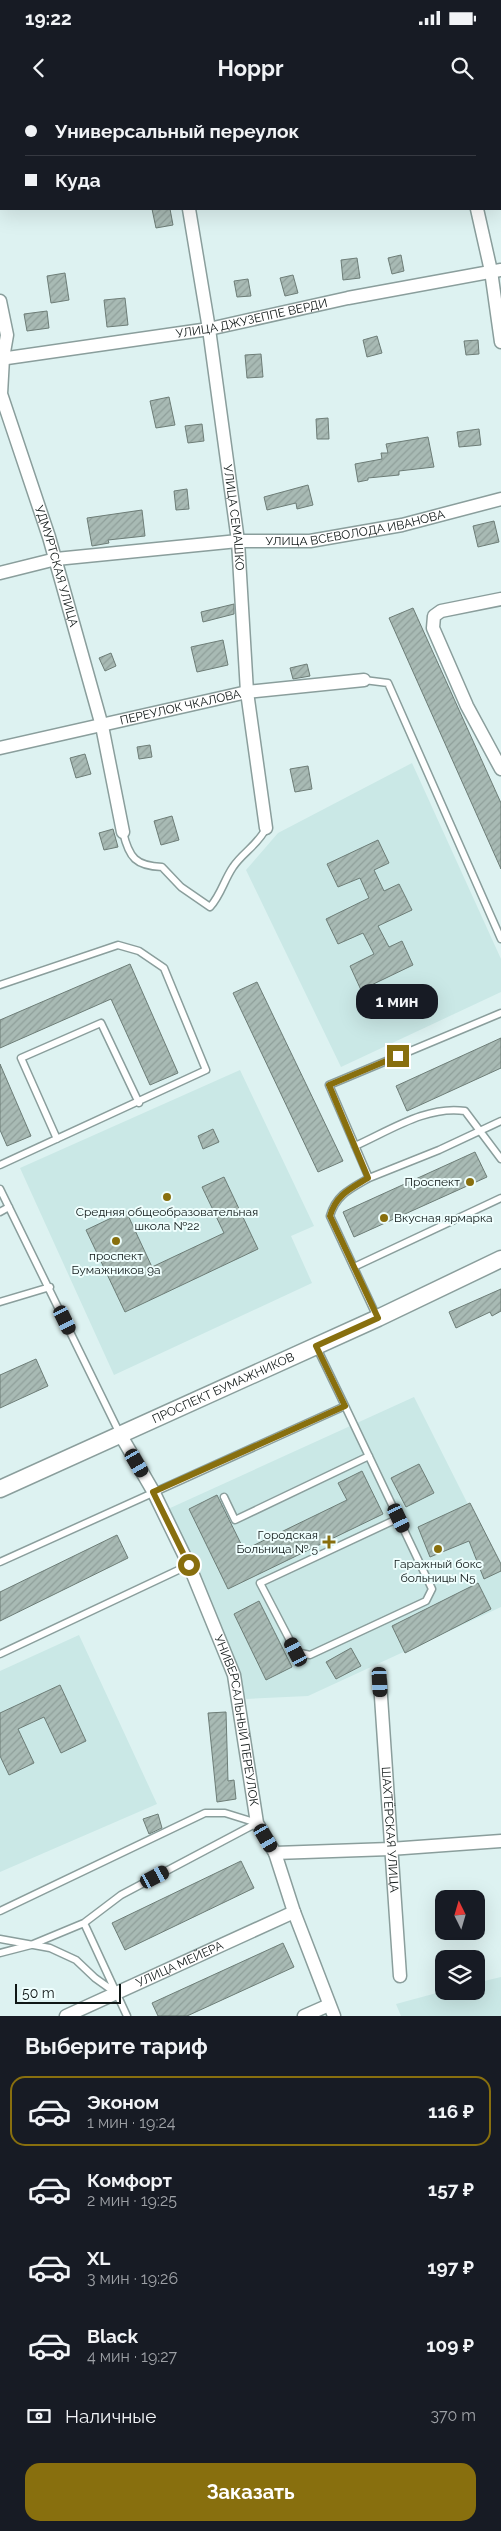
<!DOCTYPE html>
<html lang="ru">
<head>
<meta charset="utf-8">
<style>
  :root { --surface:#171b24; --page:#242831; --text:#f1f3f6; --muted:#9ea1a6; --line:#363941; --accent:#886f0e }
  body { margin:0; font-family:Raleway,sans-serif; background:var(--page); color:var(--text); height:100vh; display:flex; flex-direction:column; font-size:19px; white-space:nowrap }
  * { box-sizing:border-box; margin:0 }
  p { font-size:16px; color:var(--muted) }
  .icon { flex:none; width:28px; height:28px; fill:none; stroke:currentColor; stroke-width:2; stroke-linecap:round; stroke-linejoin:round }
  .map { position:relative; height:1916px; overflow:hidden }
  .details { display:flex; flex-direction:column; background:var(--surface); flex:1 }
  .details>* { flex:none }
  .top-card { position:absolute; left:0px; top:0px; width:501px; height:110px; box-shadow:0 5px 20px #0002; display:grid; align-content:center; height:110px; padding:0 25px; background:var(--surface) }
  .needle { width:32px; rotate:355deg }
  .fabs { position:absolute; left:435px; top:1790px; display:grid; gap:10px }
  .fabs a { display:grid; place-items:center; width:50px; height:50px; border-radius:10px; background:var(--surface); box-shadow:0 5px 20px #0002; font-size:25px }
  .scale { position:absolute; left:15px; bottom:12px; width:106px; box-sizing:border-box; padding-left:5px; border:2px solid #0f1716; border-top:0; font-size:14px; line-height:18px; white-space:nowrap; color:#0f1716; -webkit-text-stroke:4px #eefefd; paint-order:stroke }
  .end { position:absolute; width:22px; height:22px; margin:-11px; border:6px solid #886f0e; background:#fff; box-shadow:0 0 0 2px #fff }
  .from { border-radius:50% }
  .bubble { position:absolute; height:35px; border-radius:15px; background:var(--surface); box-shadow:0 5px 20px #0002; font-size:16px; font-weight:700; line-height:35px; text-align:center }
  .car { position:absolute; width:15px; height:30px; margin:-15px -8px; border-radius:6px; box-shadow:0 0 4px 1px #0007; background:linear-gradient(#222 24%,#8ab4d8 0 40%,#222 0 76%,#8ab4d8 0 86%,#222 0) }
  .top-card b { display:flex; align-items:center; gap:18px; height:48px; font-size:19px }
  .top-card b+b { border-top:1px solid var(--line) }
  .top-card i { width:12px; height:12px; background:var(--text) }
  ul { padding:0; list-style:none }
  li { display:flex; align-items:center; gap:15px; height:70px; margin:0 10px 8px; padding:0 15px; border:2px solid transparent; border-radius:15px }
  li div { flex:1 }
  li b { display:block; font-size:19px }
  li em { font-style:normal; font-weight:700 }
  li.current { border-color:var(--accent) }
  li>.icon { width:45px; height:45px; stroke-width:1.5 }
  h2 { padding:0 25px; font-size:22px; line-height:60px }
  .pay { display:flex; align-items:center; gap:12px; height:55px; padding:0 25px; font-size:19px }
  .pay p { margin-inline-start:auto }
  .action { display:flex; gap:10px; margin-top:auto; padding:10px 25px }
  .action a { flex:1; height:58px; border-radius:15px; background:var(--accent); color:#fff; font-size:20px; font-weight:700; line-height:58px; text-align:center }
  .status { display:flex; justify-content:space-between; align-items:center; height:35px; padding:0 25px; background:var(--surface); direction:ltr }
  .status svg { height:14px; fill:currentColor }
  header { display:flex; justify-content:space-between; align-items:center; height:65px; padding:0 25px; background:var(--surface); font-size:22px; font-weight:700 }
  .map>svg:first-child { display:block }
</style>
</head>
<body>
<div class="status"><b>19:22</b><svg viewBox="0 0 49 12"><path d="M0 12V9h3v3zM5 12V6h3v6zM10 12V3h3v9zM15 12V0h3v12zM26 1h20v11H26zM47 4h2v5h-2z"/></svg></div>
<header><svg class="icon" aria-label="back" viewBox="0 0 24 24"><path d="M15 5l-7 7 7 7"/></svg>Hoppr<svg class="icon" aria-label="search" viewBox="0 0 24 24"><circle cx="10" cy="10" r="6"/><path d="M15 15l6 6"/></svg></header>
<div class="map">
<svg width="501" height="1916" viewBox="0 0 501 1916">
  <defs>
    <pattern id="building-hatch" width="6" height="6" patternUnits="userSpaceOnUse" patternTransform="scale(1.25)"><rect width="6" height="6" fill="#a8bab4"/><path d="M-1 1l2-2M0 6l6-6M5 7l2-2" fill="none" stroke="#8f9f9a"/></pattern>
  </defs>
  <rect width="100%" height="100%" fill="#ddf2f1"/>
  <path fill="#cae8e6" d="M 412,663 L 501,859 L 501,892 L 341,967 L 246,770 L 278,733 Z
    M 240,970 L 314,1126 L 291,1136 L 312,1183 L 114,1275 L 20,1068 Z
    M 414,1297 L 501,1470 L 501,1507 L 308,1596 L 246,1599 L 157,1414 Z
    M 79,1535 L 157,1704 L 0,1772 L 0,1571 Z
    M 501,1877 L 501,1916 L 401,1916 L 396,1904 L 444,1891 L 476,1891 L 476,1883 Z"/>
  <path fill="url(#building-hatch)" stroke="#6d7d77" d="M 152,109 L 170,109 L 173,125 L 156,128 Z
    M 401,155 L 404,171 L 392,174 L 388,158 Z
    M 357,158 L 360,178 L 343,180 L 341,160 Z
    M 65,173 L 69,200 L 51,203 L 47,176 Z
    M 293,175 L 298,193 L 285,196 L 280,178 Z
    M 248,179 L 251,196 L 237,197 L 234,181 Z
    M 125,198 L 128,225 L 107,227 L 104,200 Z
    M 47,211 L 49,228 L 27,231 L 24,214 Z
    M 377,236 L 382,253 L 367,257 L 363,240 Z
    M 478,240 L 479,254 L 466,255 L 464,241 Z
    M 261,254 L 263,277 L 247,278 L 245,255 Z
    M 169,297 L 175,325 L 156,328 L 150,301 Z
    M 328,318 L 329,339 L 317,339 L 316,319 Z
    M 202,324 L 204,341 L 188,343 L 185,326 Z
    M 479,329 L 481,345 L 459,347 L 457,332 Z
    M 428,337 L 434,367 L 399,371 L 399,375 L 368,378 L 368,380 L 358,382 L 355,364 L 382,359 L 381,353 L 388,353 L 386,344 Z
    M 308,385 L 313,405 L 297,409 L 296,403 L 267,410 L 264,397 Z
    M 187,389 L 189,409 L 176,410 L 174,391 Z
    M 142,410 L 145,436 L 108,440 L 109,443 L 92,446 L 87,418 Z
    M 494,421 L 499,442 L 478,447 L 473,426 Z
    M 234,504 L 234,514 L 203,522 L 201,512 Z
    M 413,508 L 501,703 L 501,769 L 389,518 Z
    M 223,540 L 228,565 L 197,572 L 191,547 Z
    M 111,553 L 116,566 L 105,571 L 99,558 Z
    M 307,564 L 310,576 L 293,579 L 290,568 Z
    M 150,645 L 152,657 L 139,659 L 137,647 Z
    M 85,654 L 91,674 L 76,678 L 70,658 Z
    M 308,666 L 312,689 L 295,692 L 290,669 Z
    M 172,716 L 179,740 L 161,745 L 154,721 Z
    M 113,729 L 118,747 L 104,750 L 99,733 Z
    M 378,740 L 389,763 L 374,770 L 384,791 L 399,784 L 412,810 L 378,826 L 389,847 L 402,841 L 413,865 L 361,890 L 350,866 L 374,854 L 363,833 L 338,844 L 326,819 L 369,798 L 360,778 L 338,787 L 327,764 Z
    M 130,864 L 178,973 L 150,985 L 111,899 L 0,948 L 0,920 Z
    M 257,882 L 343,1061 L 318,1072 L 233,893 Z
    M 501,938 L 501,968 L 407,1011 L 396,986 Z
    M 0,964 L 31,1036 L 7,1046 L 0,1030 Z
    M 213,1029 L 219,1042 L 203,1049 L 198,1036 Z
    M 475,1052 L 487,1077 L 354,1137 L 343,1112 Z
    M 224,1077 L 258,1149 L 125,1212 L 86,1130 L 126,1111 L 152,1167 L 224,1133 L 202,1087 Z
    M 501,1189 L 501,1211 L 492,1216 L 490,1212 L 456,1228 L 449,1212 Z
    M 36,1259 L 48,1286 L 0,1308 L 0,1275 Z
    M 419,1364 L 434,1393 L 406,1407 L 391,1378 Z
    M 362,1371 L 383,1414 L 228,1489 L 189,1409 L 217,1395 L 244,1450 L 347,1400 L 338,1383 Z
    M 470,1403 L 501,1464 L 501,1471 L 484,1479 L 469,1441 L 430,1457 L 418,1427 Z
    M 117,1435 L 128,1458 L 0,1521 L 0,1492 Z
    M 478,1483 L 491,1509 L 405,1553 L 392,1526 Z
    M 259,1501 L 292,1567 L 266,1580 L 234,1514 Z
    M 351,1548 L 361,1566 L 336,1579 L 326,1562 Z
    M 60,1585 L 86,1641 L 61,1653 L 44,1617 L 18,1629 L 34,1663 L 9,1675 L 0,1656 L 0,1613 Z
    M 226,1612 L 228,1681 L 234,1680 L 236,1699 L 217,1702 L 208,1613 Z
    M 158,1714 L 162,1728 L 149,1734 L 143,1719 Z
    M 241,1761 L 254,1788 L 125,1850 L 112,1823 Z
    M 283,1843 L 294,1867 L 187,1916 L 158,1916 L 152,1903 Z"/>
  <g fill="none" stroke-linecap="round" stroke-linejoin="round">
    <g stroke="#8a9e9c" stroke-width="9">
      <path id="service" d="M 364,580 L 388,583 L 501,839
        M 123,732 C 129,758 136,766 162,767 L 181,787 L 210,807 C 221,795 224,780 233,767 C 242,753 259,744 266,728
        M 0,885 L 118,845 L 139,851 L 164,868 L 206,970 L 0,1065
        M 57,1039 L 21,958 L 101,923 L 139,1003
        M 355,1046 C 389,1031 427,1005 465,1011 L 501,1059
        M 369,1078 L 439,1050 L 501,1021
        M 0,1089 L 120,1334
        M 0,1112 L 9,1107
        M 354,1167 L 501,1098
        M 0,1202 L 50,1187
        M 377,1217 L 330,1116 C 336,1095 350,1089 369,1078 L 329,985 L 501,913
        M 345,1306 L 432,1489 L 426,1501 L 310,1555 L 296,1552 L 260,1483 L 399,1418
        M 224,1397 L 235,1420 L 369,1356
        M 0,1462 L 345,1306 L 317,1248
        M 0,1554 L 189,1465
        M 0,1811 L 205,1713 L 225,1713 L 257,1723
        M 84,1823 L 127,1916
        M 0,1839 L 50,1848 L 76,1860 L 95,1878 L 116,1893
        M 0,1853 L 31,1845 L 84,1823 L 121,1795 L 257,1723"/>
    </g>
    <g stroke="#8a9e9c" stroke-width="15">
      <g id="minor">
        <path d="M 459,0 L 460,1"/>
        <path d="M 177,1 L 186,0"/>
        <path d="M 0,32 L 1,32"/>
        <path id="s1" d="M 189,109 L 209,229 L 238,441 L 247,592 L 266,728"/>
        <path d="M 477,109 L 491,171 L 501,242"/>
        <path id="s2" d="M 0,201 L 7,235 L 3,258 L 1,294 L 49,437 L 102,626 L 123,732"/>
        <path id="s3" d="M 0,259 L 209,229 L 348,198 L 501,170"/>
        <path id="s4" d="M 0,473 L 56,459 L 238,441 L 310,441 L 402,425 L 501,399"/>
        <path d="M 501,499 L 441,511 L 434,516 L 433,528 L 467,606 L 501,669"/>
        <path id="s5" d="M 0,648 L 247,592 L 364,580"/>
        <path id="s6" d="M 120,1334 L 153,1391 L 189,1465 L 234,1575 L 257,1723 L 275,1753 L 294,1812 L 334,1916"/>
        <path id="s7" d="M 380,1582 L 400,1876"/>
        <path d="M 275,1753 L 390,1749 L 501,1741"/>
        <path id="s8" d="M 66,1916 L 294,1812"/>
        <path d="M 304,1916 L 329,1905"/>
      </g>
    </g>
    <g stroke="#8a9e9c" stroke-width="19">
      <g id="tertiary">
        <path id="s9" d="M 0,1389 L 378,1218 L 501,1159"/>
      </g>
    </g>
    <use href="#service" stroke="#fff" stroke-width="6"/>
    <use href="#minor" stroke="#fff" stroke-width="12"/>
    <use href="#tertiary" stroke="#fff" stroke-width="16"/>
  </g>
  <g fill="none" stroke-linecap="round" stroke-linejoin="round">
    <path stroke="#886f0e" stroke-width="6" d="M 189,1465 L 153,1392 L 345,1306 L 316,1246 L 378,1218 L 330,1116 C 336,1095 350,1089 368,1078 L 329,985 L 398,956"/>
  </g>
  <g fill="#886f0e" stroke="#eefefd" stroke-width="2">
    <circle cx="470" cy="1082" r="5"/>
    <circle cx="167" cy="1097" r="5"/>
    <circle cx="384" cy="1118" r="5"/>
    <circle cx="116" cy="1141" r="5"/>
    <path d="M326.5 1434.5h5v5h5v5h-5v5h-5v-5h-5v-5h5z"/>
    <circle cx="438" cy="1449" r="5"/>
  </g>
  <g text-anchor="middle" stroke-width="4" stroke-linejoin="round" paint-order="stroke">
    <g font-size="12" fill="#0f1716" stroke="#eefefd">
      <text dy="4" stroke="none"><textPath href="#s3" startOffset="255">УЛИЦА ДЖУЗЕППЕ ВЕРДИ</textPath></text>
      <text dy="4" stroke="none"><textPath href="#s1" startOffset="312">УЛИЦА СЕМАШКО</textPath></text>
      <text dy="4" stroke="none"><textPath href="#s4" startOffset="359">УЛИЦА ВСЕВОЛОДА ИВАНОВА</textPath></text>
      <text dy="4" stroke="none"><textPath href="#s2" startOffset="275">УДМУРТСКАЯ УЛИЦА</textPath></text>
      <text dy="4" stroke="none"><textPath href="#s5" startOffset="185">ПЕРЕУЛОК ЧКАЛОВА</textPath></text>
      <text dy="4" stroke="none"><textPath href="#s9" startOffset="245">ПРОСПЕКТ БУМАЖНИКОВ</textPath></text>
      <text dy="4" stroke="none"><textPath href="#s6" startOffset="312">УНИВЕРСАЛЬНЫЙ ПЕРЕУЛОК</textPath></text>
      <text dy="4" stroke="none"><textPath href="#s7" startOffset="148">ШАХТЁРСКАЯ УЛИЦА</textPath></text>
      <text dy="4" stroke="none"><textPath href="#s8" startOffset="125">УЛИЦА МЕЙЕРА</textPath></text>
    </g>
    <g font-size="12" fill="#0f1716" stroke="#eefefd">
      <text x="460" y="1086" text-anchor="end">Проспект</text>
      <text x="167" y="1116">Средняя общеобразовательная<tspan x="167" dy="14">школа №22</tspan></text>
      <text x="394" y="1122" text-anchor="start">Вкусная ярмарка</text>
      <text x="116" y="1160">проспект<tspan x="116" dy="14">Бумажников 9а</tspan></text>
      <text x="318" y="1439" text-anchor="end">Городская<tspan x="318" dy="14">Больница № 5</tspan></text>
      <text x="438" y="1468">Гаражный бокс<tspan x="438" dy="14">больницы N5</tspan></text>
    </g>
  </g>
</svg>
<div class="fabs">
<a><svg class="needle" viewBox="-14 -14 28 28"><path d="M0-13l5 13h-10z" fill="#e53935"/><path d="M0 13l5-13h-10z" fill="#9ea1a6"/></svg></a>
<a><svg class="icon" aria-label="layers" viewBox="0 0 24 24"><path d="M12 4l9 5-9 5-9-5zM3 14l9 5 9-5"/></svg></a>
</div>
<div class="scale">50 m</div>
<i class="end from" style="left:189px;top:1465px"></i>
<i class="end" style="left:398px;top:956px"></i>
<div class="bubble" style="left:356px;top:884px;width:82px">1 мин</div>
<i class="car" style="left:65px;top:1220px;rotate:154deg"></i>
<i class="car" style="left:137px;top:1363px;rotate:150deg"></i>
<i class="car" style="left:399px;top:1418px;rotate:155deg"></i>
<i class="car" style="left:296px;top:1552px;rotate:332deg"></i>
<i class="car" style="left:380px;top:1582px;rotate:177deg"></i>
<i class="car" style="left:266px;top:1738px;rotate:150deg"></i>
<i class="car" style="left:155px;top:1777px;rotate:62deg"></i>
<div class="top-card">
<b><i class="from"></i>Универсальный переулок</b>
<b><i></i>Куда</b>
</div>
</div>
<section class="details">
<h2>Выберите тариф</h2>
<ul>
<li class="current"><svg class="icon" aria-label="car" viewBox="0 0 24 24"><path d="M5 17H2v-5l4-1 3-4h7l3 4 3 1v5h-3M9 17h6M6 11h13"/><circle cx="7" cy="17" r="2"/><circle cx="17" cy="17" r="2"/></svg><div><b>Эконом</b><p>1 мин · 19:24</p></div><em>116 ₽</em></li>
<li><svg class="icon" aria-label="car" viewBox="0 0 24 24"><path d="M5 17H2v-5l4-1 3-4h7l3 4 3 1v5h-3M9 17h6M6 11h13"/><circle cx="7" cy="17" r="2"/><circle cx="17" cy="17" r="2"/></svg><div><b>Комфорт</b><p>2 мин · 19:25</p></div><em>157 ₽</em></li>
<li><svg class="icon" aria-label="car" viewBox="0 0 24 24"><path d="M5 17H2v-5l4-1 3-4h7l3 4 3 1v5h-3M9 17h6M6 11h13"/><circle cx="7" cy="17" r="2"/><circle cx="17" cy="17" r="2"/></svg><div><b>XL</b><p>3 мин · 19:26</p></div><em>197 ₽</em></li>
<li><svg class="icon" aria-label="car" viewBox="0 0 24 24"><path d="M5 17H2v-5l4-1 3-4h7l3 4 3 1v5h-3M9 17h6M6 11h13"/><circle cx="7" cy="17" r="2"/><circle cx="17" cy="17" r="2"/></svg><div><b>Black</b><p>4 мин · 19:27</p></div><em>109 ₽</em></li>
</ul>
<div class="pay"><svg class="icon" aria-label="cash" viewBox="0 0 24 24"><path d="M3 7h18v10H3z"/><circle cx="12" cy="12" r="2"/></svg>Наличные<p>370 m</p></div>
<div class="action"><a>Заказать</a></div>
</section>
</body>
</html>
